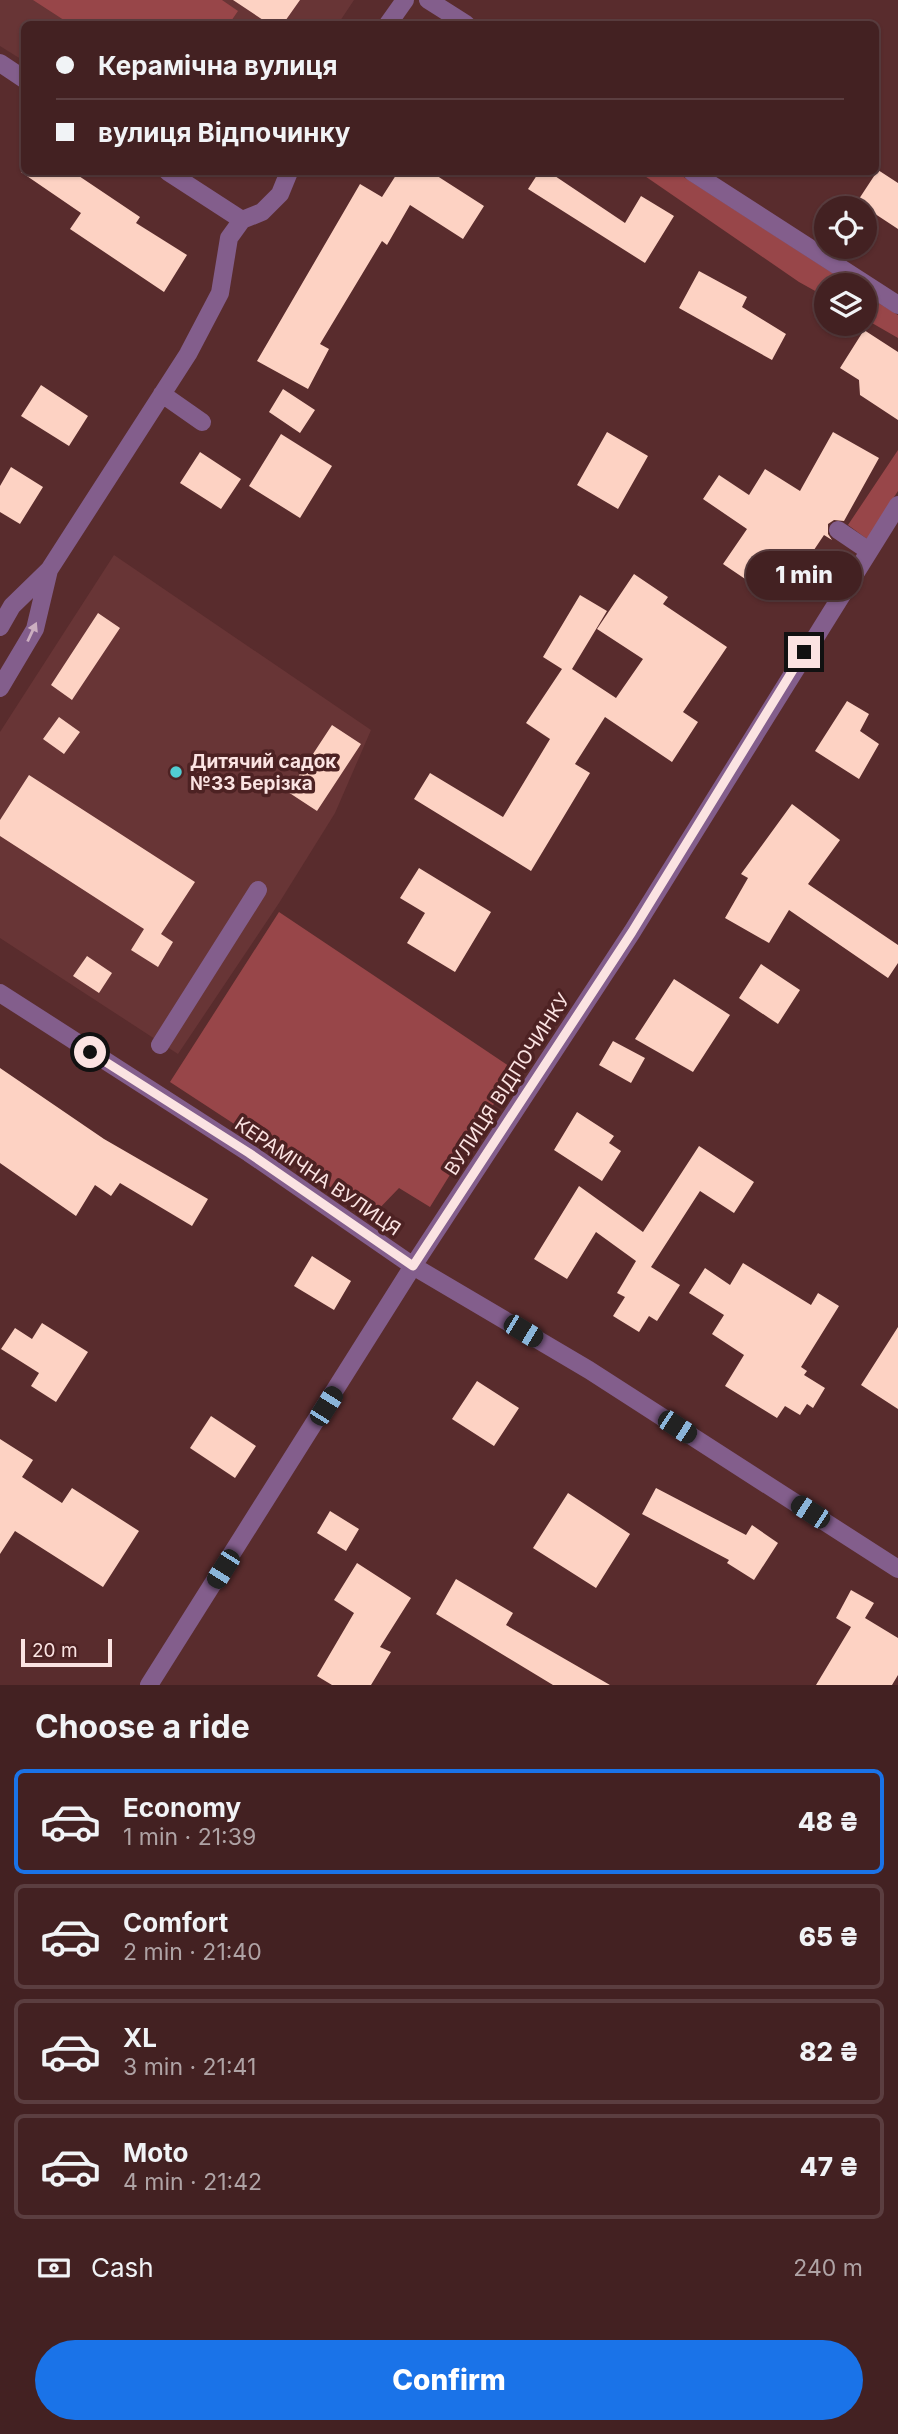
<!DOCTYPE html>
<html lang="en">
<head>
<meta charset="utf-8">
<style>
  :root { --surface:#432122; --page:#4a292a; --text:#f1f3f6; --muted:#afa3a5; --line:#5b3e40; --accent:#1a73e8 }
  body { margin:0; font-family:Inter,sans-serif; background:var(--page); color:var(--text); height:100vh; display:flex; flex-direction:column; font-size:26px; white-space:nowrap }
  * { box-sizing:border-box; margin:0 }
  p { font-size:23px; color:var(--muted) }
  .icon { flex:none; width:38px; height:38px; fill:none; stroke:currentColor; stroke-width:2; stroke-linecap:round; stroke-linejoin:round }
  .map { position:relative; height:1685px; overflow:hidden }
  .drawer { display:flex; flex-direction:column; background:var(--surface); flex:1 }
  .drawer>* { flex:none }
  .banner { position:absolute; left:21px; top:21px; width:858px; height:154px; border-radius:10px; box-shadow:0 2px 5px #0004,0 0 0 2px var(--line); display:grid; align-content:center; height:154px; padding:0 35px; background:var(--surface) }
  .tools { position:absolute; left:814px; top:196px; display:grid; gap:14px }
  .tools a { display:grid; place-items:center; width:63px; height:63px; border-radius:50%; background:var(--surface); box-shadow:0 2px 5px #0004,0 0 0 2px var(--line); font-size:35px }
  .scale { position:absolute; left:21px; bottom:18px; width:91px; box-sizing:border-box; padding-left:7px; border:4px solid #fbe3e2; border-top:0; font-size:19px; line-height:24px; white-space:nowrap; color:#fbe3e2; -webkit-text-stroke:5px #4d2223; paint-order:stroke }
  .end { position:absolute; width:32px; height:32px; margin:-16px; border:9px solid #fbe3e2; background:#111; box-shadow:0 0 0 4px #111 }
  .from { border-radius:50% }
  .bubble { position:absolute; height:49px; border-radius:24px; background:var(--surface); box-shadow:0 2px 5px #0004,0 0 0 2px var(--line); font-size:23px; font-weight:800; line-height:49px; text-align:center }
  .car { position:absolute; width:21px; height:42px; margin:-21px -10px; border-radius:9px; box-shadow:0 0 5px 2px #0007; background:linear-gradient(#222 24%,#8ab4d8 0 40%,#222 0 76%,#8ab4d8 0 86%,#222 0) }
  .banner b { display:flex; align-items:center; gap:24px; height:66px; font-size:26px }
  .banner b+b { border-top:2px solid var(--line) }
  .banner i { width:18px; height:18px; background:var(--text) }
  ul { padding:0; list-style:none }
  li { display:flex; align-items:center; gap:21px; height:105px; margin:0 14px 10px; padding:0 21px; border:4px solid var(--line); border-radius:10px }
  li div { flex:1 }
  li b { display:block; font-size:26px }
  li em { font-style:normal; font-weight:800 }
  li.current { border-color:var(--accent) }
  li>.icon { width:63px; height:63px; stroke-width:1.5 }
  h2 { padding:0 35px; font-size:32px; line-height:84px }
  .pay { display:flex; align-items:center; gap:18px; height:77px; padding:0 35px; font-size:26px }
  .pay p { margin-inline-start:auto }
  .action { display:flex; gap:14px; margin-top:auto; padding:14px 35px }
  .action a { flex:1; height:80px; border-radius:42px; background:var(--accent); color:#fff; font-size:28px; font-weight:800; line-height:80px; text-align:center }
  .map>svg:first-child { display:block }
</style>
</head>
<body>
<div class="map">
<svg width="898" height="1685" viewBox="0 0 898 1685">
  <rect width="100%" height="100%" fill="#592c2d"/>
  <path fill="#683536" d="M 0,0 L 354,0 L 338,24 L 24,24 L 24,61 L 0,46 Z
    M 114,555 L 371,730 L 335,813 L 279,903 L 178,1054 L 0,938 L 0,732 Z"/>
  <path fill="#984649" d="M 33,0 L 222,0 L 238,11 L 229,24 L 70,24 Z
    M 639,172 L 676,172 L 851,285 L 826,285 L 826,297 L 799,282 Z
    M 864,294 L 898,315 L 898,338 L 865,319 Z
    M 898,450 L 898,491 L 867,539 L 848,525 Z
    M 279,912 L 515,1070 L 430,1207 L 399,1188 L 373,1215 L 170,1082 Z"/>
  <path fill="#fdd2c3" d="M 233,0 L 300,0 L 283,24 L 269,24 Z
    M 878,170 L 898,183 L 898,229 L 857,202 Z
    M 21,172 L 73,172 L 140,217 L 136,223 L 187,255 L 164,292 L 70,229 L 81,213 Z
    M 398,172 L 431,172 L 484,206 L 463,239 L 410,205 L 387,245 L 382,241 L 320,344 L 329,349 L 308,389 L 257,361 L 360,184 L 382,197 Z
    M 539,172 L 549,172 L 625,223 L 641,196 L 674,216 L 645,263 L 528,189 Z
    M 699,271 L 747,297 L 742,307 L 786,334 L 772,360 L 679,308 Z
    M 864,330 L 898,352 L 898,420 L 860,395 L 859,380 L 840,368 Z
    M 41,385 L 88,416 L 69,446 L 21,416 Z
    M 283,389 L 315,410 L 300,433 L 269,412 Z
    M 607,432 L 648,456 L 618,509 L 577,485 Z
    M 833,432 L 879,458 L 844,521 L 834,520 L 828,524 L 828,534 L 832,540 L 824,535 L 779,602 L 723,564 L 747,529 L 703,499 L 719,475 L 749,495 L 765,469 L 800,491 Z
    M 281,434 L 332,466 L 300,518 L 249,486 Z
    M 200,452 L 241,479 L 221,509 L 180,483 Z
    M 11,467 L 43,487 L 20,524 L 0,512 L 0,486 Z
    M 634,574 L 668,597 L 663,604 L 727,647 L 683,712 L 698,722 L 672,762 L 605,717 L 575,764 L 590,773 L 531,871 L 414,799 L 430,773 L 503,817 L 550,739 L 526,723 L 562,669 L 543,657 L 580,595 L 607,611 L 572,669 L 616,698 L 643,659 L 597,629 Z
    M 98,613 L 120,628 L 72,700 L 51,685 Z
    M 847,701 L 869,714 L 860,731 L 879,744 L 859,779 L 815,751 Z
    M 59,717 L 80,732 L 64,754 L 43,739 Z
    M 332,725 L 361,744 L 317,811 L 288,792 Z
    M 29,775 L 195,882 L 161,934 L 173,942 L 158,967 L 131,950 L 144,929 L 0,836 L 0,820 Z
    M 792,804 L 840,840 L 808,884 L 898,945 L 898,963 L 888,978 L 789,910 L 769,943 L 725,918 L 748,878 L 741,874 Z
    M 419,868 L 491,912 L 455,972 L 407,943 L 425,913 L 400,898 Z
    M 87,956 L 112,973 L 99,993 L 73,976 Z
    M 761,964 L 800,990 L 778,1024 L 739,998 Z
    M 674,979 L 730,1015 L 693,1072 L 635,1039 Z
    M 613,1041 L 645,1058 L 631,1083 L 599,1065 Z
    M 0,1068 L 104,1139 L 208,1199 L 192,1226 L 120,1183 L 111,1196 L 95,1185 L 76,1216 L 0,1163 Z
    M 577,1112 L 614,1136 L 609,1143 L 621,1151 L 602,1181 L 554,1150 Z
    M 699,1146 L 754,1182 L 734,1213 L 700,1191 L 651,1267 L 680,1285 L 657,1321 L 649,1316 L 639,1332 L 613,1316 L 625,1297 L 617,1293 L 636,1261 L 596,1232 L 567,1279 L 534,1259 L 579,1186 L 643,1232 Z
    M 312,1256 L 351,1281 L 334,1310 L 294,1286 Z
    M 743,1263 L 811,1305 L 818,1293 L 839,1306 L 801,1367 L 807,1371 L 804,1375 L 825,1388 L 813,1408 L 807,1404 L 800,1415 L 785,1406 L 777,1418 L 725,1386 L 744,1355 L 712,1334 L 724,1315 L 689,1293 L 705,1268 L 730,1285 Z
    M 42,1323 L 88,1352 L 56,1402 L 31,1386 L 39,1373 L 1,1349 L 15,1328 L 32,1339 Z
    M 898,1327 L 898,1409 L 861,1385 Z
    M 477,1381 L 519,1408 L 494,1446 L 452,1419 Z
    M 211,1416 L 256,1446 L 235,1478 L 190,1448 Z
    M 0,1439 L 33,1460 L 22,1477 L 62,1503 L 72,1488 L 139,1531 L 103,1587 L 15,1531 L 0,1554 Z
    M 656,1488 L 746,1535 L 752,1525 L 778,1543 L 754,1580 L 727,1563 L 729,1560 L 642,1514 Z
    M 568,1493 L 630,1534 L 596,1588 L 533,1548 Z
    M 330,1511 L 359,1529 L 346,1551 L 317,1533 Z
    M 357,1563 L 411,1598 L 380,1647 L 391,1652 L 371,1685 L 332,1685 L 317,1676 L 354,1613 L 334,1600 Z
    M 456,1579 L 513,1613 L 506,1625 L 610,1685 L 553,1685 L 436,1614 Z
    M 851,1590 L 874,1603 L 865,1618 L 898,1638 L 898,1675 L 892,1685 L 816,1685 L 851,1627 L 836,1618 Z"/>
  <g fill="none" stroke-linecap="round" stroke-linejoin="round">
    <path stroke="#835e8c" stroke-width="18" d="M 428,0 L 466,24
      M 388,24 L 405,0
      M 0,63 L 24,79
      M 168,172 L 242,220
      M 692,172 L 898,305
      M 162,394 L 202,422
      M 838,530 L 869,551
      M 0,627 L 12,606 L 49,570 L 188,354 L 220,293 L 229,238 L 242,220 L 262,212 L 280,194 L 289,172
      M 0,688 L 35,629 L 49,570
      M 0,993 L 249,1153 L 413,1266 L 589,1370 L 898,1569
      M 160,1045 L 258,890
      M 149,1685 L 413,1266 L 632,932 L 898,505"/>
  </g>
  <defs><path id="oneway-solid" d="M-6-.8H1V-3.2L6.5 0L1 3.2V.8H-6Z" transform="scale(1.75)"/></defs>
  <use fill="#cbaec0" href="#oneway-solid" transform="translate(32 632) rotate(-65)"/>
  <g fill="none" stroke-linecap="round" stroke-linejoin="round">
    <path stroke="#fbe3e2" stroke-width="9" d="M 90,1052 L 249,1153 L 413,1266 L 632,932 L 804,652"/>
  </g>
  <circle fill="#51ccd2" stroke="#4d2223" stroke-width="2.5" cx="176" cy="772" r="7"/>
  <g text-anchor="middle" stroke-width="7" stroke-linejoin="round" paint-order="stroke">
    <g font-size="19" font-weight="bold" fill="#fbe3e2" stroke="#4d2223" text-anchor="start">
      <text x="190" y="768">Дитячий садок<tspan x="190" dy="22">№33 Берізка</tspan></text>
    </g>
    <g font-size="19" fill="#fbe3e2" stroke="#4d2223">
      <text transform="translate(507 1084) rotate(-57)" y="7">ВУЛИЦЯ ВІДПОЧИНКУ</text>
      <text transform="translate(318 1176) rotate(34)" y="7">КЕРАМІЧНА ВУЛИЦЯ</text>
    </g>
  </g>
</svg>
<div class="tools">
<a><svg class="icon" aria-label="locate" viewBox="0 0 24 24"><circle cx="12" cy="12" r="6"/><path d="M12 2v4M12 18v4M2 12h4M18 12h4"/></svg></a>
<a><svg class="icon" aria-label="layers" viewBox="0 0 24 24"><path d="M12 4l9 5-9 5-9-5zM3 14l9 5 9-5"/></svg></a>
</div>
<div class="scale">20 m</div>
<i class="end from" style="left:90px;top:1052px"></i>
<i class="end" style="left:804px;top:652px"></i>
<div class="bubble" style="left:746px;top:551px;width:116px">1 min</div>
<i class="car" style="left:523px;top:1331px;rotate:121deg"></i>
<i class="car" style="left:326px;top:1406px;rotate:32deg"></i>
<i class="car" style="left:677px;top:1427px;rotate:123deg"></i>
<i class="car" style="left:810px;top:1512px;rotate:303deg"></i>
<i class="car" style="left:223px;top:1569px;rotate:212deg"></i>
<div class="banner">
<b><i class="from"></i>Керамічна вулиця</b>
<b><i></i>вулиця Відпочинку</b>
</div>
</div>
<section class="drawer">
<h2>Choose a ride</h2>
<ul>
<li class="current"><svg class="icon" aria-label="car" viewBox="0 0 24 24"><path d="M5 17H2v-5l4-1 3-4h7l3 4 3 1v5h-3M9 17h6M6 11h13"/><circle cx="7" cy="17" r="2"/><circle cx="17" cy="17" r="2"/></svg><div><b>Economy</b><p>1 min · 21:39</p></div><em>48 ₴</em></li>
<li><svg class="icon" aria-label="car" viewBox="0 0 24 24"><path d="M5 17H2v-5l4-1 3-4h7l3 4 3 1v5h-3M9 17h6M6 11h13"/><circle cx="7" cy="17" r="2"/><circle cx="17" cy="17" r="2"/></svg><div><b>Comfort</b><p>2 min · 21:40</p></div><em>65 ₴</em></li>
<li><svg class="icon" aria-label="car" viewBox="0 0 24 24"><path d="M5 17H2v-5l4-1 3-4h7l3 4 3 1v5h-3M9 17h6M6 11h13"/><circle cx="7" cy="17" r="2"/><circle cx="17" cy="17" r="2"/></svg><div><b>XL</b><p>3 min · 21:41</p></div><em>82 ₴</em></li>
<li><svg class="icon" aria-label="car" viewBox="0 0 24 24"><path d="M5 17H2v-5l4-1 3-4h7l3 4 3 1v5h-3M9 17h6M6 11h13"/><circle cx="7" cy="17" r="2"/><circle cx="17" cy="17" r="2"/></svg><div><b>Moto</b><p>4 min · 21:42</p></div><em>47 ₴</em></li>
</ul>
<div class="pay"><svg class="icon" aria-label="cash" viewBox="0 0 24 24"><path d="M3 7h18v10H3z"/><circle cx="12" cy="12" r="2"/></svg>Cash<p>240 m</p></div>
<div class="action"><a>Confirm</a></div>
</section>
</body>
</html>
